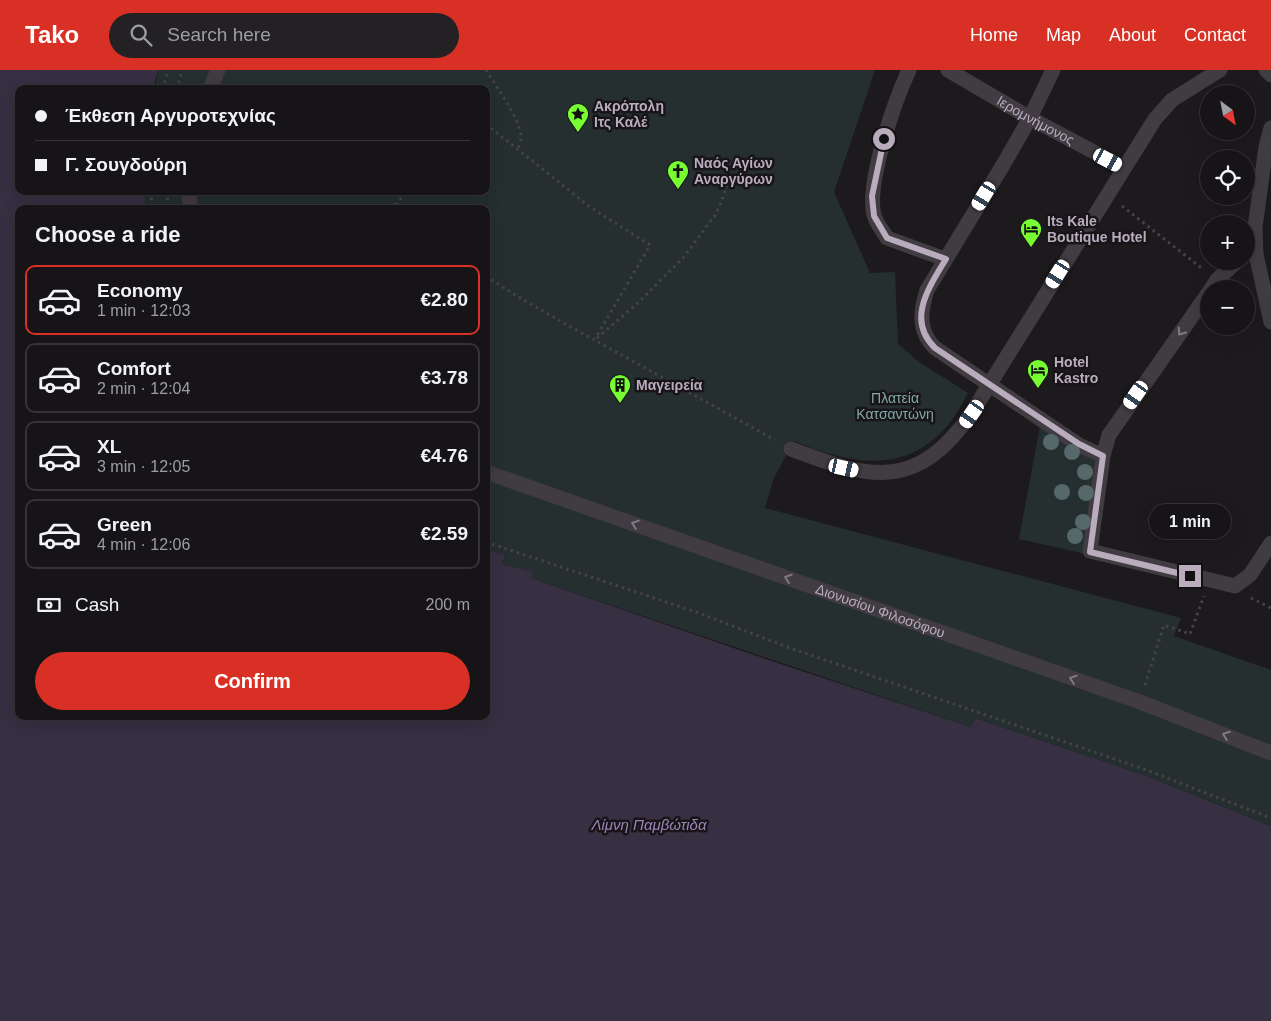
<!DOCTYPE html>
<html lang="en">
<head>
<meta charset="utf-8">
<style>
  :root { --surface:#161416; --page:#232123; --text:#f1f3f6; --muted:#9e9ea1; --line:#353335; --accent:#d93025 }
  body { margin:0; font-family:Arial,sans-serif; background:var(--page); color:var(--text); height:100vh; display:flex; flex-direction:column; font-size:19px; white-space:nowrap }
  * { box-sizing:border-box; margin:0 }
  p { font-size:16px; color:var(--muted) }
  .icon { flex:none; width:28px; height:28px; fill:none; stroke:currentColor; stroke-width:2; stroke-linecap:round; stroke-linejoin:round }
  .map { position:relative; flex:1; overflow:hidden }
  .panel { position:absolute; left:15px; top:135px; width:475px; height:515px; display:flex; flex-direction:column; background:var(--surface); border-radius:10px; box-shadow:0 5px 20px #0002,0 0 0 1px var(--line) }
  .panel>* { flex:none }
  .guide { position:absolute; left:15px; top:15px; width:475px; height:110px; border-radius:10px; box-shadow:0 5px 20px #0002,0 0 0 1px var(--line); display:grid; align-content:center; height:110px; padding:0 20px; background:var(--surface) }
  .needle { width:32px; rotate:148deg }
  .tools { position:absolute; left:1200px; top:15px; display:grid; gap:10px }
  .tools a { display:grid; place-items:center; width:55px; height:55px; border-radius:50%; background:var(--surface); box-shadow:0 5px 20px #0002,0 0 0 1px var(--line); font-size:25px }
  .end { position:absolute; width:22px; height:22px; margin:-11px; border:6px solid #b8acbd; background:#111; box-shadow:0 0 0 2px #111 }
  .from { border-radius:50% }
  .bubble { position:absolute; height:35px; border-radius:18px; background:var(--surface); box-shadow:0 5px 20px #0002,0 0 0 1px var(--line); font-size:16px; font-weight:800; line-height:35px; text-align:center }
  .car { position:absolute; width:15px; height:30px; margin:-15px -8px; border-radius:6px; box-shadow:0 0 4px 1px #0007; background:linear-gradient(#fff 24%,#345 0 40%,#fff 0 76%,#345 0 86%,#fff 0) }
  .guide b { display:flex; align-items:center; gap:18px; height:48px; font-size:19px }
  .guide b+b { border-top:1px solid var(--line) }
  .guide i { width:12px; height:12px; background:var(--text) }
  ul { padding:0; list-style:none }
  li { display:flex; align-items:center; gap:15px; height:70px; margin:0 10px 8px; padding:0 10px; border:2px solid var(--line); border-radius:10px }
  li div { flex:1 }
  li b { display:block; font-size:19px }
  li em { font-style:normal; font-weight:800 }
  li.active { border-color:var(--accent) }
  li>.icon { width:45px; height:45px; stroke-width:1.5 }
  h2 { padding:0 20px; font-size:22px; line-height:60px }
  .pay { display:flex; align-items:center; gap:12px; height:55px; padding:0 20px; font-size:19px }
  .pay p { margin-inline-start:auto }
  .button { display:flex; gap:10px; margin-top:auto; padding:10px 20px }
  .button a { flex:1; height:58px; border-radius:30px; background:var(--accent); color:#fff; font-size:20px; font-weight:800; line-height:58px; text-align:center }
  header { display:flex; align-items:center; gap:30px; box-sizing:border-box; height:70px; padding:0 25px; background:var(--accent); color:#fff }
  header strong { font-size:24px }
  nav { display:flex; gap:28px; margin-inline-start:auto; font-size:18px }
  .search { width:350px; height:45px; background:var(--page); display:flex; align-items:center; gap:12px; box-sizing:border-box; padding:0 18px; border-radius:28px; color:var(--muted); font-size:19px }
  .map>svg:first-child { display:block }
</style>
</head>
<body>
<header>
<strong>Tako</strong>
<div class="search"><svg class="icon" aria-label="search" viewBox="0 0 24 24"><circle cx="10" cy="10" r="6"/><path d="M15 15l6 6"/></svg>Search here</div>
<nav><a>Home</a><a>Map</a><a>About</a><a>Contact</a></nav>
</header>
<div class="map">
<svg width="1271" height="951" viewBox="0 0 1271 951">
  <rect width="100%" height="100%" fill="#1d1a1d"/>
  <path fill="#252f30" d="M 158,0 L 875,0 L 834,122 L 870,203 L 895,202 L 898,274 L 919,292 L 968,323 C 962,334 956,345 948,355 C 905,406 848,394 794,371 L 774,408 L 765,438 L 1181,548 L 1174,566 L 1271,600 L 1271,756 L 1141,704 L 975,648 L 971,657 L 531,508 L 533,502 L 502,494 L 505,485 L 486,479 L 486,139 L 146,139 L 145,121 L 486,121 L 486,19 L 155,19 Z
    M 1040,356 L 1095,389 L 1086,484 L 1019,469 Z"/>
  <path fill="#372f42" d="M 0,0 L 158,0 L 153,19 L 19,19 L 19,121 L 145,121 L 146,139 L 19,139 L 19,646 L 486,646 L 486,479 L 505,485 L 502,494 L 533,502 L 531,508 L 748,583 L 971,657 L 975,648 L 1141,704 L 1271,756 L 1271,951 L 0,951 Z"/>
  <g fill="none" stroke-linecap="round" stroke-linejoin="round">
    <path stroke="#474149" stroke-width="3" stroke-dasharray="2.5 4" stroke-linecap="butt" d="M 486,0 C 495,14 521,51 521,67 C 521,71 519,75 518,79
      M 163,19 L 168,0
      M 177,19 L 182,0
      M 486,54 L 590,137 L 650,175 L 595,269
      M 151,121 L 152,139
      M 167,121 L 168,139
      M 1122,136 L 1204,200
      M 399,139 L 395,136 L 406,121
      M 486,206 L 512,223 L 562,252 L 775,370
      M 597,268 L 639,232 L 684,187 L 715,145 L 721,133 L 730,105
      M 486,472 L 696,542 L 790,578 L 1141,698 L 1271,748
      M 1251,528 L 1271,538
      M 1145,615 L 1164,555 L 1190,564 L 1204,526"/>
    <g stroke="#413b42" stroke-width="15">
      <path d="M 909,0 C 895,30 866,113 874,145 C 876,153 883,161 887,168 L 945,189"/>
      <path id="s1" d="M 948,0 L 1030,48 L 1124,98"/>
      <path d="M 1053,0 L 1030,48 L 1003,95 L 927,220 C 920,242 918,261 935,278 L 1079,375 L 1103,386"/>
      <path d="M 1266,0 L 1271,5"/>
      <path d="M 210,19 L 218,0"/>
      <path d="M 1271,58 L 1266,77 L 1255,157 L 1256,184 L 1271,252"/>
      <path d="M 189,121 L 190,139"/>
      <path d="M 1211,219 L 1217,210 L 1237,191"/>
      <path d="M 1209,222 L 1109,365 L 1103,386 L 1090,481 L 1235,516 L 1250,505 L 1271,473"/>
      <path d="M 791,379 C 870,409 916,422 971,344 L 1155,49 L 1172,30 L 1220,0"/>
      <path id="s2" d="M 486,402 L 1140,632 L 1271,683"/>
    </g>
  </g>
  <g fill="#55686a">
    <circle cx="1051" cy="372" r="8"/>
    <circle cx="1072" cy="382" r="8"/>
    <circle cx="1085" cy="402" r="8"/>
    <circle cx="1062" cy="422" r="8"/>
    <circle cx="1086" cy="423" r="8"/>
    <circle cx="1083" cy="452" r="8"/>
    <circle cx="1075" cy="466" r="8"/>
  </g>
  <defs><path id="oneway-chevron" d="M-2-3.5L2.5 0L-2 3.5" fill="none" stroke-width="1.6" stroke-linecap="round" stroke-linejoin="round" transform="scale(1.25)"/></defs>
  <g stroke="#827986">
    <use href="#oneway-chevron" transform="translate(1181 262) rotate(125)"/>
    <use href="#oneway-chevron" transform="translate(635 454) rotate(-161)"/>
    <use href="#oneway-chevron" transform="translate(788 508) rotate(-161)"/>
    <use href="#oneway-chevron" transform="translate(1073 609) rotate(-161)"/>
    <use href="#oneway-chevron" transform="translate(1226 665) rotate(-159)"/>
  </g>
  <g fill="none" stroke-linecap="round" stroke-linejoin="round">
    <path stroke="#b8acbd" stroke-width="6" d="M 884,69 L 872,126 L 874,146 L 887,168 L 946,189 C 929,217 906,250 935,278 L 1079,374 L 1103,386 L 1090,482 L 1190,506"/>
  </g>
  <defs>
    <g id="sight-pin" transform="scale(1.125)"><path d="M0 17L-7.5 6A9.5 9.5 0 1 1 7.5 6Z" fill="#77fd32" stroke="#181518"/><path d="M0-6L1.8-2.2L6-1.7L2.9 1.2L3.7 5.4L0 3.3L-3.7 5.4L-2.9 1.2L-6-1.7L-1.8-2.2Z" fill="#111"/></g>
    <g id="church-pin" transform="scale(1.125)"><path d="M0 17L-7.5 6A9.5 9.5 0 1 1 7.5 6Z" fill="#77fd32" stroke="#181518"/><path d="M-1.2-6h2.4v3.5h3.3v2.4h-3.3V6h-2.4V-.1h-3.3v-2.4h3.3Z" fill="#111"/></g>
    <g id="hotel-pin" transform="scale(1.125)"><path d="M0 17L-7.5 6A9.5 9.5 0 1 1 7.5 6Z" fill="#77fd32" stroke="#181518"/><path d="M-6-4.5h1.5V1H6V5H4.5V3h-9V5H-6ZM-4 0a1.8 1.8 0 1 1 3.6 0ZM.5 0V-2.5h3Q6-2.5 6 0Z" fill="#111"/></g>
    <g id="building-pin" transform="scale(1.125)"><path d="M0 17L-7.5 6A9.5 9.5 0 1 1 7.5 6Z" fill="#77fd32" stroke="#181518"/><path d="M-4-6H4V6H1V3H-1V6H-4ZM-2.5-4.3h1.7v1.8h-1.7ZM.8-4.3h1.7v1.8H.8ZM-2.5-1h1.7V.8h-1.7ZM.8-1h1.7V.8H.8Z" fill="#111"/></g>
  </defs>
  <g fill-rule="evenodd">
    <use href="#sight-pin" x="578" y="44"/>
    <use href="#church-pin" x="678" y="101"/>
    <use href="#hotel-pin" x="1031" y="159"/>
    <use href="#hotel-pin" x="1038" y="300"/>
    <use href="#building-pin" x="620" y="315"/>
  </g>
  <g text-anchor="middle" stroke-width="5" stroke-linejoin="round" paint-order="stroke">
    <g font-size="14" font-weight="bold" fill="#b8acbd" stroke="#181518" text-anchor="start">
      <text x="594" y="41">Ακρόπολη<tspan x="594" dy="16">Ιτς Καλέ</tspan></text>
      <text x="694" y="98">Ναός Αγίων<tspan x="694" dy="16">Αναργύρων</tspan></text>
      <text x="1047" y="156">Its Kale<tspan x="1047" dy="16">Boutique Hotel</tspan></text>
      <text x="1054" y="297">Hotel<tspan x="1054" dy="16">Kastro</tspan></text>
      <text x="636" y="320">Μαγειρεία</text>
    </g>
    <g font-size="14" fill="#b8acbd" stroke="#181518">
      <text dy="5" stroke="none"><textPath href="#s1" startOffset="101">Ιερομνήμονος</textPath></text>
      <text dy="5" stroke="none"><textPath href="#s2" startOffset="418">Διονυσίου Φιλοσόφου</textPath></text>
    </g>
    <g font-size="14" fill="#82a7a9" stroke="#181518">
      <text x="895" y="333">Πλατεία<tspan x="895" dy="16">Κατσαντώνη</tspan></text>
    </g>
    <g font-size="15" font-style="italic" fill="#9b82b9" stroke="#181518">
      <text x="649" y="760">Λίμνη Παμβώτιδα</text>
    </g>
  </g>
</svg>
<div class="tools">
<a><svg class="needle" viewBox="-14 -14 28 28"><path d="M0-13l5 13h-10z" fill="#e53935"/><path d="M0 13l5-13h-10z" fill="#9e9ea1"/></svg></a>
<a><svg class="icon" aria-label="locate" viewBox="0 0 24 24"><circle cx="12" cy="12" r="6"/><path d="M12 2v4M12 18v4M2 12h4M18 12h4"/></svg></a>
<a>+</a>
<a>−</a>
</div>
<i class="end from" style="left:884px;top:69px"></i>
<i class="end" style="left:1190px;top:506px"></i>
<div class="bubble" style="left:1149px;top:434px;width:82px">1 min</div>
<i class="car" style="left:1108px;top:90px;rotate:118deg"></i>
<i class="car" style="left:984px;top:126px;rotate:211deg"></i>
<i class="car" style="left:1058px;top:204px;rotate:212deg"></i>
<i class="car" style="left:1136px;top:325px;rotate:215deg"></i>
<i class="car" style="left:972px;top:344px;rotate:215deg"></i>
<i class="car" style="left:844px;top:398px;rotate:103deg"></i>
<div class="guide">
<b><i class="from"></i>Έκθεση Αργυροτεχνίας</b>
<b><i></i>Γ. Σουγδούρη</b>
</div>
<section class="panel">
<h2>Choose a ride</h2>
<ul>
<li class="active"><svg class="icon" aria-label="car" viewBox="0 0 24 24"><path d="M5 17H2v-5l4-1 3-4h7l3 4 3 1v5h-3M9 17h6M6 11h13"/><circle cx="7" cy="17" r="2"/><circle cx="17" cy="17" r="2"/></svg><div><b>Economy</b><p>1 min · 12:03</p></div><em>€2.80</em></li>
<li><svg class="icon" aria-label="car" viewBox="0 0 24 24"><path d="M5 17H2v-5l4-1 3-4h7l3 4 3 1v5h-3M9 17h6M6 11h13"/><circle cx="7" cy="17" r="2"/><circle cx="17" cy="17" r="2"/></svg><div><b>Comfort</b><p>2 min · 12:04</p></div><em>€3.78</em></li>
<li><svg class="icon" aria-label="car" viewBox="0 0 24 24"><path d="M5 17H2v-5l4-1 3-4h7l3 4 3 1v5h-3M9 17h6M6 11h13"/><circle cx="7" cy="17" r="2"/><circle cx="17" cy="17" r="2"/></svg><div><b>XL</b><p>3 min · 12:05</p></div><em>€4.76</em></li>
<li><svg class="icon" aria-label="car" viewBox="0 0 24 24"><path d="M5 17H2v-5l4-1 3-4h7l3 4 3 1v5h-3M9 17h6M6 11h13"/><circle cx="7" cy="17" r="2"/><circle cx="17" cy="17" r="2"/></svg><div><b>Green</b><p>4 min · 12:06</p></div><em>€2.59</em></li>
</ul>
<div class="pay"><svg class="icon" aria-label="cash" viewBox="0 0 24 24"><path d="M3 7h18v10H3z"/><circle cx="12" cy="12" r="2"/></svg>Cash<p>200 m</p></div>
<div class="button"><a>Confirm</a></div>
</section>
</div>
</body>
</html>
